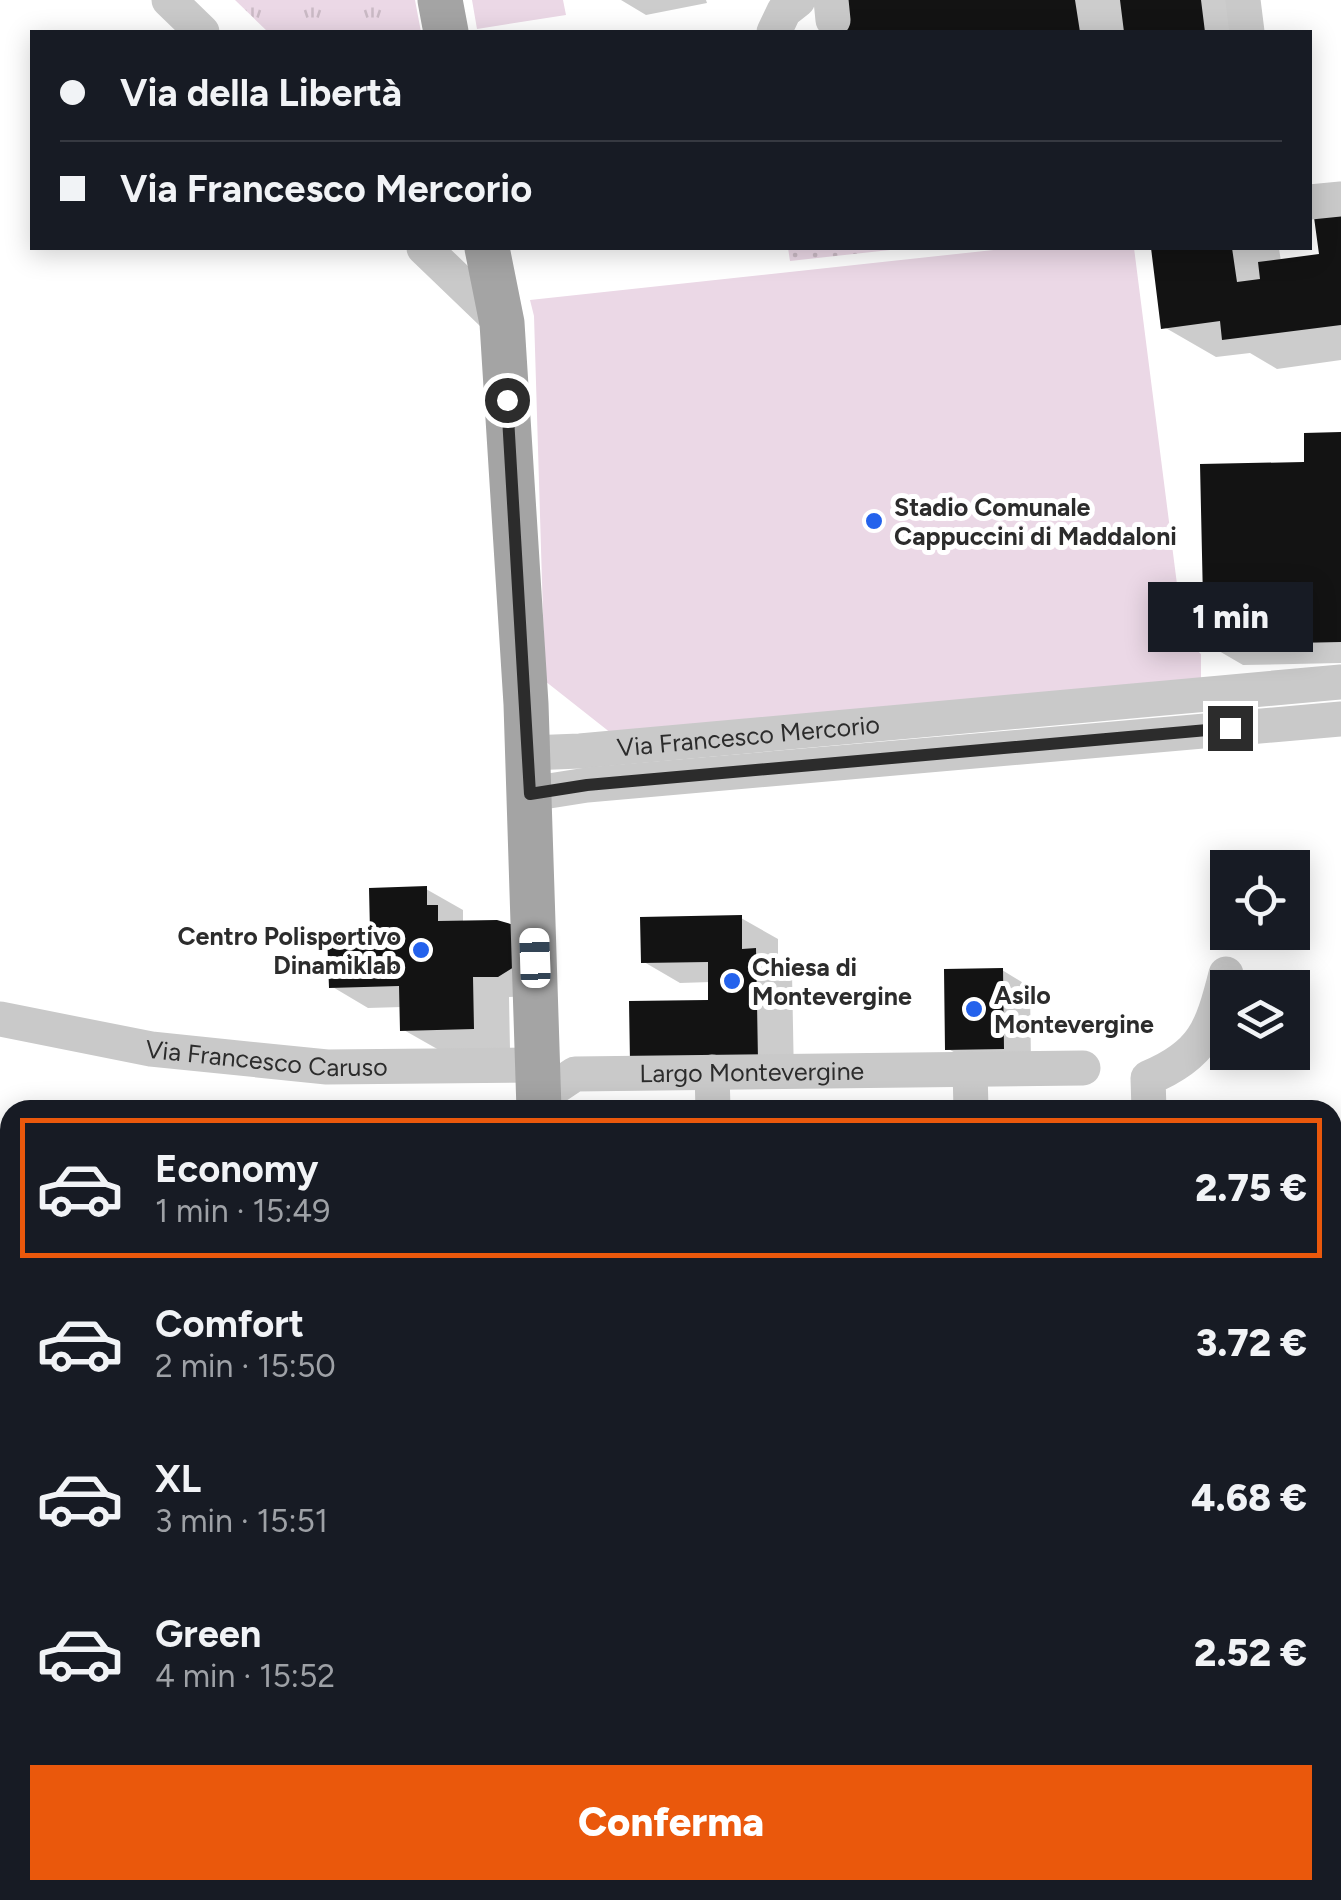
<!DOCTYPE html>
<html lang="it">
<head>
<meta charset="utf-8">
<style>
  :root { --surface:#171b24; --page:#20242c; --text:#f1f3f6; --muted:#9ea1a6; --line:#363941; --accent:#ea580c }
  body { margin:0; font-family:Figtree,sans-serif; background:var(--page); color:var(--text); height:100vh; display:flex; flex-direction:column; font-size:38px; white-space:nowrap }
  * { box-sizing:border-box; margin:0 }
  p { font-size:32px; color:var(--muted) }
  .icon { flex:none; width:55px; height:55px; fill:none; stroke:currentColor; stroke-width:2; stroke-linecap:round; stroke-linejoin:round }
  .map { position:relative; flex:1; overflow:hidden }
  .sheet { position:absolute; left:0px; top:1100px; width:1342px; height:800px; display:flex; flex-direction:column; background:var(--surface); border-radius:30px 30px 0 0; box-shadow:0 5px 25px #0003 }
  .sheet>* { flex:none }
  .top-card { position:absolute; left:30px; top:30px; width:1282px; height:220px; border-radius:0px; box-shadow:0 5px 25px #0003; display:grid; align-content:center; height:220px; padding:0 30px; background:var(--surface) }
  .controls { position:absolute; left:1210px; top:850px; display:grid; gap:20px }
  .controls a { display:grid; place-items:center; width:100px; height:100px; border-radius:0px; background:var(--surface); box-shadow:0 5px 25px #0003; font-size:50px }
  .end { position:absolute; width:45px; height:45px; margin:-22px; border:12px solid #2c2c2c; background:#fff; box-shadow:0 0 0 5px #fff }
  .from { border-radius:50% }
  .bubble { position:absolute; height:70px; border-radius:0px; background:var(--surface); box-shadow:0 5px 25px #0003; font-size:32px; font-weight:800; line-height:70px; text-align:center }
  .car { position:absolute; width:30px; height:60px; margin:-30px -15px; border-radius:12px; box-shadow:0 0 8px 2px #0007; background:linear-gradient(#fff 24%,#345 0 40%,#fff 0 76%,#345 0 86%,#fff 0) }
  .top-card b { display:flex; align-items:center; gap:35px; height:95px; font-size:38px }
  .top-card b+b { border-top:2px solid var(--line) }
  .top-card i { width:25px; height:25px; background:var(--text) }
  ul { padding:18px 0 0; list-style:none }
  li { display:flex; align-items:center; gap:30px; height:140px; margin:0 20px 15px; padding:0 10px; border:5px solid transparent; border-radius:0px }
  li div { flex:1 }
  li b { display:block; font-size:38px }
  li em { font-style:normal; font-weight:800 }
  li.active { border-color:var(--accent) }
  li>.icon { width:90px; height:90px; stroke-width:1.5 }
  .primary-button { display:flex; gap:20px; margin-top:auto; padding:20px 30px }
  .primary-button a { flex:1; height:115px; border-radius:0px; background:var(--accent); color:#fff; font-size:40px; font-weight:800; line-height:115px; text-align:center }
  .map>svg:first-child { display:block }
</style>
</head>
<body>
<div class="map">
<svg width="1341" height="1900" viewBox="0 0 1341 1900">
  <defs>
    <pattern id="grass-dots" width="8" height="8" patternUnits="userSpaceOnUse" patternTransform="scale(2.5)"><rect width="8" height="8" fill="#ebd8e6"/><path d="M2 2h.1M6 6h.1" fill="none" stroke="#cabac5" stroke-width="1.8" stroke-linecap="round"/></pattern>
    <pattern id="park-tufts" width="24" height="20" patternUnits="userSpaceOnUse" patternTransform="scale(2.5)"><rect width="24" height="20" fill="#ebd8e6"/><path d="M3 7l-1-3M5 7V3M7 7l1-3M15 17l-1-3M17 17v-4M19 17l1-3" fill="none" stroke="#cabac5"/></pattern>
  </defs>
  <rect width="100%" height="100%" fill="#fff"/>
  <path fill="url(#grass-dots)" d="M 788,248 L 908,248 L 790,261 Z"/>
  <path fill="url(#park-tufts)" d="M 235,0 L 415,0 L 421,32 L 268,32 Z"/>
  <path fill="#ebd8e6" d="M 472,0 L 563,0 L 566,15 L 477,29 Z
    M 1012,248 L 1134,248 L 1184,639 L 1201,654 L 1201,681 L 616,737 L 545,681 L 534,316 L 530,300 Z"/>
  <path fill="#0003" d="M 621,0 L 706,0 L 707,3 L 646,15 Z
    M 847,0 L 1248,0 L 1252,32 L 832,32 Z
    M 1341,209 L 1341,360 L 1277,369 L 1250,353 L 1216,357 L 1164,327 L 1153,248 L 1279,248 L 1281,262 L 1322,257 Z
    M 1341,434 L 1341,663 L 1243,665 L 1207,644 L 1307,464 Z
    M 426,889 L 463,910 L 463,923 L 497,922 L 536,996 L 509,997 L 510,1049 L 439,1050 L 402,1029 L 402,1007 L 368,1008 L 331,986 L 372,934 Z
    M 741,918 L 778,939 L 778,964 L 792,972 L 794,1080 L 670,1082 L 711,1002 L 711,982 L 680,983 L 644,962 Z
    M 1002,970 L 1030,987 L 1031,1064 L 975,1065 L 947,1048 Z
    M 0,1283 L 10,1283 L 10,1416 L 0,1413 L 0,1333 L 9,1333 L 0,1328 Z
    M 0,1511 L 10,1511 L 10,1590 L 0,1586 Z
    M 0,1611 L 10,1611 L 10,1749 L 0,1743 Z
    M 10,1826 L 10,1852 L 0,1857 L 0,1828 Z
    M 50,1890 L 131,1890 L 131,1900 L 25,1900 L 57,1898 Z
    M 216,1890 L 267,1890 L 267,1900 L 216,1900 Z
    M 308,1890 L 349,1890 L 349,1900 L 314,1900 Z
    M 392,1890 L 472,1890 L 472,1900 L 391,1900 Z"/>
  <path fill="#131313" d="M 844,0 L 1075,0 L 1080,32 L 829,32 Z
    M 1120,0 L 1201,0 L 1205,32 L 1124,32 Z
    M 1341,207 L 1341,325 L 1222,340 L 1220,321 L 1161,329 L 1151,248 L 1232,248 L 1237,282 L 1260,279 L 1258,262 L 1319,254 L 1313,210 Z
    M 1341,432 L 1341,642 L 1204,645 L 1200,464 L 1304,462 L 1304,433 Z
    M 427,886 L 427,905 L 438,905 L 438,921 L 497,920 L 514,925 L 514,967 L 498,977 L 473,977 L 474,1029 L 400,1031 L 399,986 L 329,988 L 327,933 L 370,932 L 369,888 Z
    M 742,915 L 742,949 L 756,948 L 758,1060 L 630,1062 L 629,1001 L 708,1000 L 708,962 L 641,963 L 640,917 Z
    M 1003,968 L 1004,1049 L 945,1050 L 944,969 Z
    M 0,1184 L 10,1184 L 10,1272 L 0,1272 Z
    M 0,1280 L 10,1280 L 10,1319 L 0,1319 Z
    M 0,1330 L 10,1330 L 10,1402 L 0,1402 Z
    M 0,1426 L 10,1426 L 10,1484 L 0,1484 Z
    M 0,1509 L 10,1509 L 10,1575 L 0,1575 Z
    M 0,1609 L 10,1609 L 10,1664 L 0,1664 Z
    M 0,1675 L 10,1675 L 10,1744 L 0,1744 Z
    M 10,1820 L 10,1843 L 0,1849 L 0,1825 Z
    M 48,1890 L 72,1890 L 72,1896 L 77,1896 L 77,1890 L 113,1890 L 113,1900 L 22,1900 L 22,1895 L 47,1895 Z
    M 214,1890 L 249,1890 L 249,1900 L 214,1900 Z
    M 306,1890 L 341,1890 L 341,1900 L 306,1900 Z
    M 389,1890 L 425,1890 L 424,1900 L 389,1900 Z
    M 428,1890 L 455,1890 L 455,1900 L 428,1900 Z
    M 504,1890 L 538,1890 L 537,1900 L 504,1900 Z"/>
  <g fill="none" stroke-linecap="round" stroke-linejoin="round">
    <g stroke="#c9c9c9" stroke-width="35">
      <path d="M 169,0 L 202,32"/>
      <path d="M 831,0 L 833,20"/>
      <path d="M 1243,0 L 1247,32"/>
      <path d="M 774,32 L 784,11 L 798,0"/>
      <path d="M 1310,202 L 1341,199"/>
      <path d="M 424,248 L 502,323"/>
      <path id="s1" d="M 529,753 L 580,751 L 1341,682"/>
      <path d="M 530,794 L 587,785 L 1341,719"/>
      <path id="s2" d="M 0,1019 L 151,1049 L 327,1067 L 538,1065"/>
      <path d="M 970,1069 L 971,1110"/>
      <path d="M 712,1072 L 713,1110"/>
      <path id="s3" d="M 539,1098 L 575,1074 L 1083,1068"/>
      <path d="M 1149,1110 L 1148,1078 C 1204,1055 1212,1029 1226,974"/>
      <path d="M 1332,1369 L 1341,1373"/>
      <path d="M 0,1499 L 10,1498"/>
      <path d="M 1332,1760 L 1341,1760"/>
      <path d="M 0,1805 L 10,1796"/>
      <path d="M 186,1900 L 186,1890"/>
    </g>
    <path stroke="#a4a4a4" stroke-width="45" d="M 440,0 L 446,32
      M 487,248 L 502,323 L 526,704 L 539,1110
      M 564,1890 L 565,1900"/>
  </g>
  <g fill="none" stroke-linecap="round" stroke-linejoin="round">
    <path stroke="#2c2c2c" stroke-width="12" d="M 507,400 L 530,794 L 587,785 L 1230,728"/>
  </g>
  <g fill="#2462ec" stroke="#fff" stroke-width="4">
    <circle cx="874" cy="521" r="10"/>
    <circle cx="421" cy="950" r="10"/>
    <circle cx="732" cy="981" r="10"/>
    <circle cx="974" cy="1009" r="10"/>
  </g>
  <g text-anchor="middle" stroke-width="10" stroke-linejoin="round" paint-order="stroke">
    <g font-size="25" font-weight="bold" fill="#2c2c2c" stroke="#fff" text-anchor="start">
      <text x="894" y="516">Stadio Comunale<tspan x="894" dy="29">Cappuccini di Maddaloni</tspan></text>
      <text x="401" y="945" text-anchor="end">Centro Polisportivo<tspan x="401" dy="29">Dinamiklab</tspan></text>
      <text x="752" y="976">Chiesa di<tspan x="752" dy="29">Montevergine</tspan></text>
      <text x="994" y="1004">Asilo<tspan x="994" dy="29">Montevergine</tspan></text>
    </g>
    <g font-size="25" fill="#2c2c2c" stroke="#fff">
      <text dy="9" stroke="none"><textPath href="#s1" startOffset="220">Via Francesco Mercorio</textPath></text>
      <text dy="9" stroke="none"><textPath href="#s2" startOffset="270">Via Francesco Caruso</textPath></text>
      <text dy="9" stroke="none"><textPath href="#s3" startOffset="220">Largo Montevergine</textPath></text>
    </g>
  </g>
</svg>
<div class="controls">
<a><svg class="icon" aria-label="locate" viewBox="0 0 24 24"><circle cx="12" cy="12" r="6"/><path d="M12 2v4M12 18v4M2 12h4M18 12h4"/></svg></a>
<a><svg class="icon" aria-label="layers" viewBox="0 0 24 24"><path d="M12 4l9 5-9 5-9-5zM3 14l9 5 9-5"/></svg></a>
</div>
<i class="end from" style="left:507px;top:400px"></i>
<i class="end" style="left:1230px;top:728px"></i>
<div class="bubble" style="left:1148px;top:582px;width:165px">1 min</div>
<i class="car" style="left:535px;top:958px;rotate:358deg"></i>
<div class="top-card">
<b><i class="from"></i>Via della Libertà</b>
<b><i></i>Via Francesco Mercorio</b>
</div>
<section class="sheet">
<ul>
<li class="active"><svg class="icon" aria-label="car" viewBox="0 0 24 24"><path d="M5 17H2v-5l4-1 3-4h7l3 4 3 1v5h-3M9 17h6M6 11h13"/><circle cx="7" cy="17" r="2"/><circle cx="17" cy="17" r="2"/></svg><div><b>Economy</b><p>1 min · 15:49</p></div><em>2.75 €</em></li>
<li><svg class="icon" aria-label="car" viewBox="0 0 24 24"><path d="M5 17H2v-5l4-1 3-4h7l3 4 3 1v5h-3M9 17h6M6 11h13"/><circle cx="7" cy="17" r="2"/><circle cx="17" cy="17" r="2"/></svg><div><b>Comfort</b><p>2 min · 15:50</p></div><em>3.72 €</em></li>
<li><svg class="icon" aria-label="car" viewBox="0 0 24 24"><path d="M5 17H2v-5l4-1 3-4h7l3 4 3 1v5h-3M9 17h6M6 11h13"/><circle cx="7" cy="17" r="2"/><circle cx="17" cy="17" r="2"/></svg><div><b>XL</b><p>3 min · 15:51</p></div><em>4.68 €</em></li>
<li><svg class="icon" aria-label="car" viewBox="0 0 24 24"><path d="M5 17H2v-5l4-1 3-4h7l3 4 3 1v5h-3M9 17h6M6 11h13"/><circle cx="7" cy="17" r="2"/><circle cx="17" cy="17" r="2"/></svg><div><b>Green</b><p>4 min · 15:52</p></div><em>2.52 €</em></li>
</ul>
<div class="primary-button"><a>Conferma</a></div>
</section>
</div>
</body>
</html>
